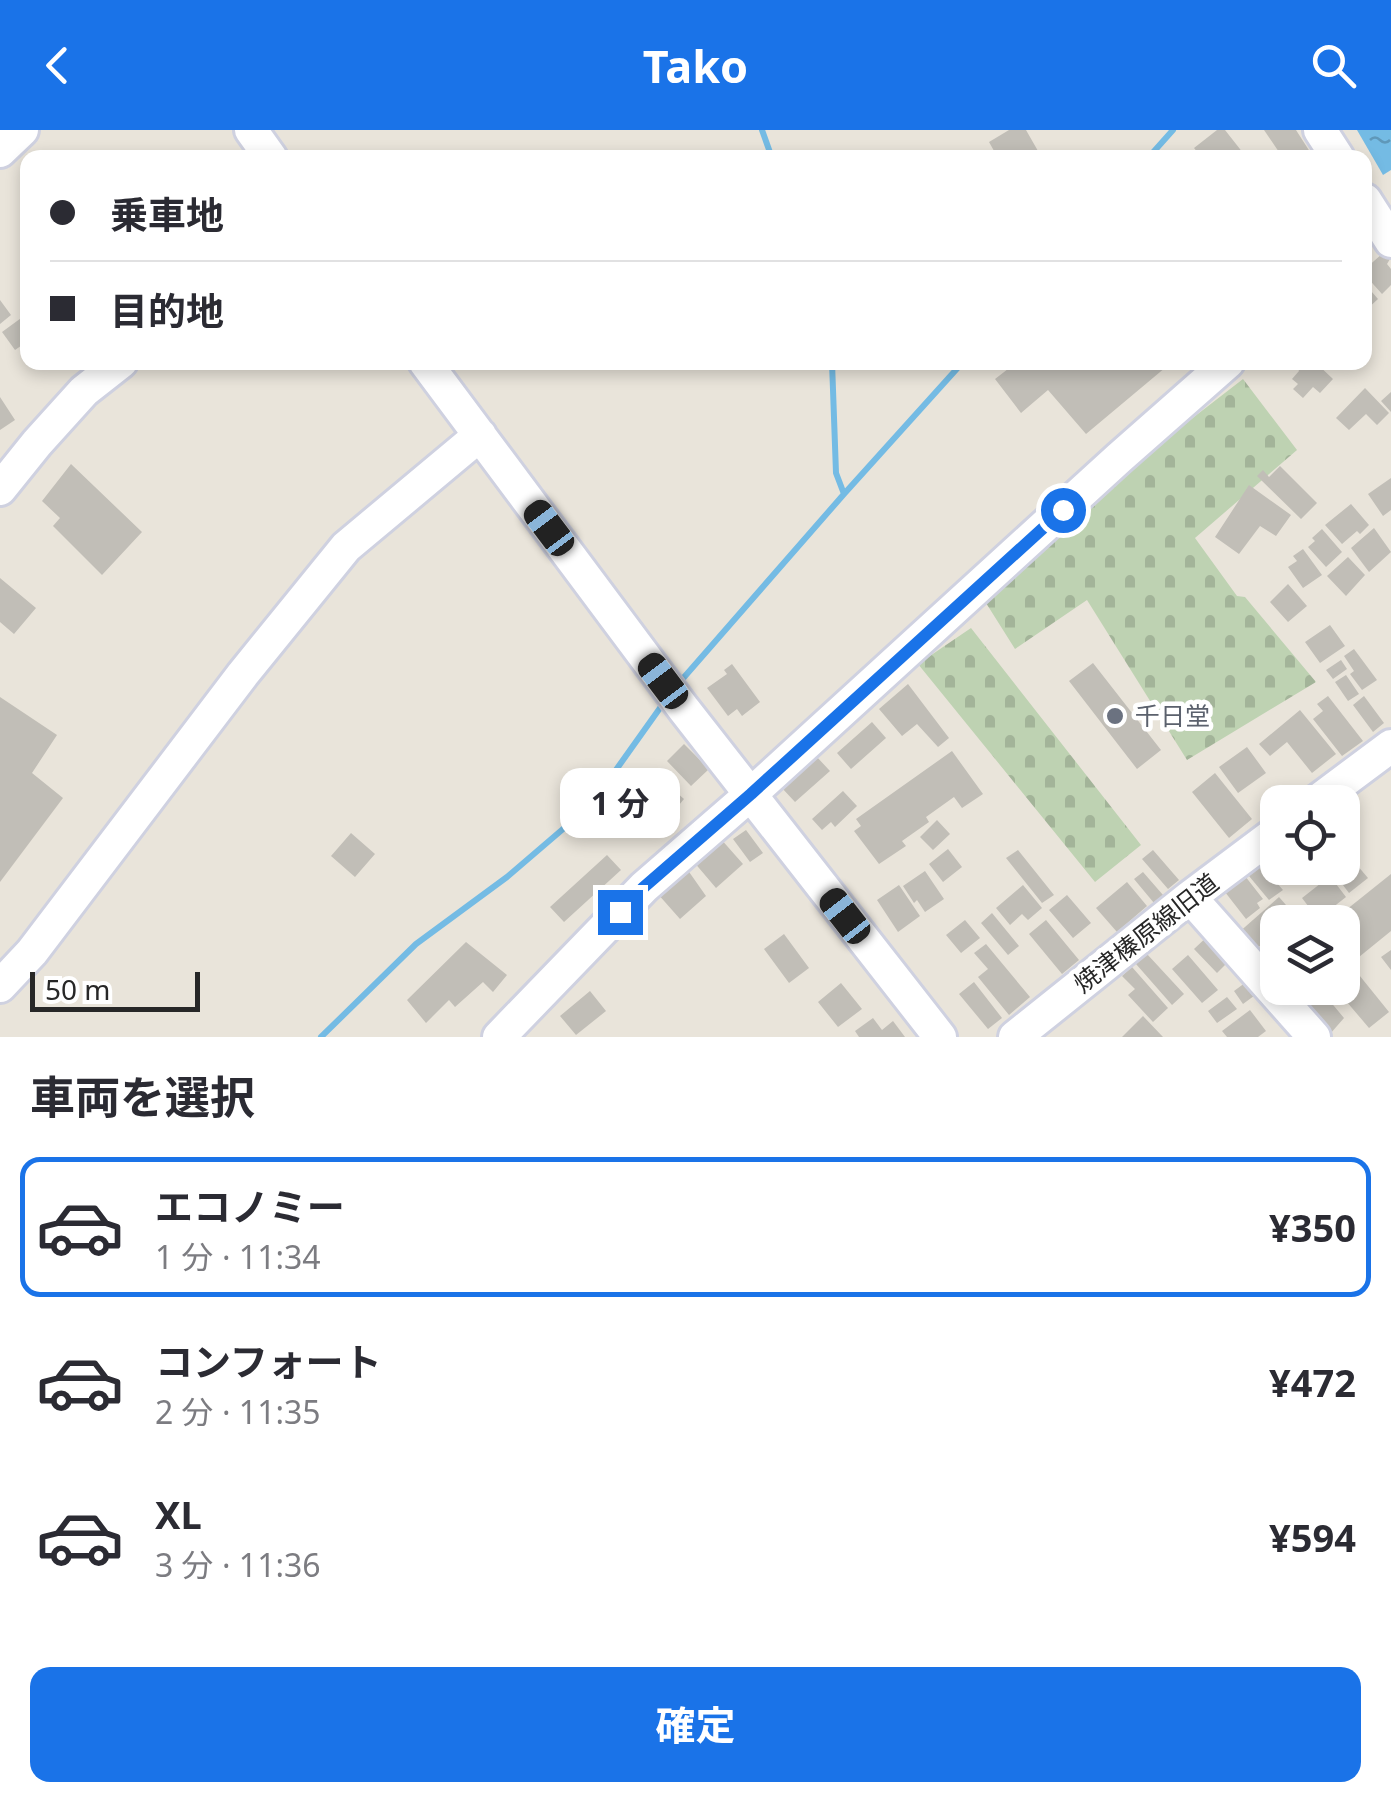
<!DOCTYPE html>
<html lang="ja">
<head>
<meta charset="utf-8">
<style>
  :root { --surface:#fff; --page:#f2f2f3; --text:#2b2b33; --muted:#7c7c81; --line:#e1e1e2; --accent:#1a73e8 }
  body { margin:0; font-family:"Noto Sans","Noto Sans JP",sans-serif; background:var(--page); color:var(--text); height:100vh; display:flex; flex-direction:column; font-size:38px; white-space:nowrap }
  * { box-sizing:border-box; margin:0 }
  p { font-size:32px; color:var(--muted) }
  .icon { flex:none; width:55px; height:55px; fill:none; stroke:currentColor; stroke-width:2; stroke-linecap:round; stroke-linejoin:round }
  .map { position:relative; height:907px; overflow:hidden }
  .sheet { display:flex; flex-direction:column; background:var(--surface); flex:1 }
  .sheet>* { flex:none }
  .top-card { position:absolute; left:20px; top:20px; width:1352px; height:220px; border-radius:20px; box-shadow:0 5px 15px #0003; display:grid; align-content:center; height:220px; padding:0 30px; background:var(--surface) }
  .tools { position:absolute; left:1260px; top:655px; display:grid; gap:20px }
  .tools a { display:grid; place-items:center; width:100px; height:100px; border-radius:20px; background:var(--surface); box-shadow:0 5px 15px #0003; font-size:50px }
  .scale { position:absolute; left:30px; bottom:25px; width:170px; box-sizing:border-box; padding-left:10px; border:5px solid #272727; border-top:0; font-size:28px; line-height:35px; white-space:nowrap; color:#272727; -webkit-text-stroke:8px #fff; paint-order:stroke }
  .end { position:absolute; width:45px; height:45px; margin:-22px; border:12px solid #1a73e8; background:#fff; box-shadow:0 0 0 5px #fff }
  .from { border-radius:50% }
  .bubble { position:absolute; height:70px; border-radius:20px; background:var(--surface); box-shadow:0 5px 15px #0003; font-size:32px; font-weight:700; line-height:70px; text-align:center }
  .car { position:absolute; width:30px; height:60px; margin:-30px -15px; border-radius:12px; box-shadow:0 0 8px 2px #0007; background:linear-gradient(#222 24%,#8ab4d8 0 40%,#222 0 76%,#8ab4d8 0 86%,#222 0) }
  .top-card b { display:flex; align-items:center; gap:35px; height:95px; font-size:38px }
  .top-card b+b { border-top:2px solid var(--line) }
  .top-card i { width:25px; height:25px; background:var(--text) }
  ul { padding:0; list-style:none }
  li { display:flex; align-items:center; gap:30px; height:140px; margin:0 20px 15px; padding:0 10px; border:5px solid transparent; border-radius:20px }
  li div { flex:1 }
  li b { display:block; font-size:38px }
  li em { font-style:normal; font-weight:700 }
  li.current { border-color:var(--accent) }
  li>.icon { width:90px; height:90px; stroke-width:1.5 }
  h2 { padding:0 30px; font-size:45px; line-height:120px }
  .action { display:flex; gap:20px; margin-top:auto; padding:20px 30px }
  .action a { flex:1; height:115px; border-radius:20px; background:var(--accent); color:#fff; font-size:40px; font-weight:700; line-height:115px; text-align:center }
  header { display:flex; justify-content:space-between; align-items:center; height:130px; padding:0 30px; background:var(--accent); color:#fff; font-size:45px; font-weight:700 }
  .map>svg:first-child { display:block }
</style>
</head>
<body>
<header><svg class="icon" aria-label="back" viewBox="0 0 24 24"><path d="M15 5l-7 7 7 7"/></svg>Tako<svg class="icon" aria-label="search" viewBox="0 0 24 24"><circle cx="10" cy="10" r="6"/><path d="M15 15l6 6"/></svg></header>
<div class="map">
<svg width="1391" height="907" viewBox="0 0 1391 907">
  <defs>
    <pattern id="cemetery-stones" width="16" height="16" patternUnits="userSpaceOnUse" patternTransform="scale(2.5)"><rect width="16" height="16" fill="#bed2b2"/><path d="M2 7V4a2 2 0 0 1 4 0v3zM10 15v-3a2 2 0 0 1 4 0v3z" fill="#a3b499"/></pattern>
    <pattern id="water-ripples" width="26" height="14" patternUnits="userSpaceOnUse" patternTransform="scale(2.5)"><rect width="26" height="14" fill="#74bbe4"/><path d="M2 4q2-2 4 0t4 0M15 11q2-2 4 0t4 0" fill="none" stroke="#5f98b9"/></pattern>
  </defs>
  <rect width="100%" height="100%" fill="#e9e4da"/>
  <path fill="url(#cemetery-stones)" d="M 1243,249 L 1297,320 L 1195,408 L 1237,466 L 1245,467 L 1316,552 L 1187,630 L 1087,470 L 1015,519 L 986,473 L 1141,328 Z
    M 971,498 L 1141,715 L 1095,752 L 918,534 Z"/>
  <path fill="url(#water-ripples)" d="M 1357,0 L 1391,0 L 1391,40 L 1383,45 Z"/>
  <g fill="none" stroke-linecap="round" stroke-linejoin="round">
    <path stroke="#74bbe4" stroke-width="6" d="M 762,0 L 772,28
      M 1148,28 L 1173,0
      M 832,232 L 836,343 L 844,364
      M 679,553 L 844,364 L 963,232
      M 321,907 L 416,814 L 507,747 L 591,675 L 665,571"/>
  </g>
  <path fill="#c1beb7" d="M 1009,0 L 1026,0 L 1042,28 L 998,28 L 989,12 Z
    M 1217,0 L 1225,0 L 1247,28 L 1202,28 L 1194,18 Z
    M 1264,0 L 1296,0 L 1312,25 L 1308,28 L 1283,28 Z
    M 1383,123 L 1390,129 L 1387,134 L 1391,139 L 1391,155 L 1382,164 L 1365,145 L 1365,139 Z
    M 1365,154 L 1378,169 L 1365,181 Z
    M 0,170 L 11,185 L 0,194 Z
    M 28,183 L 28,211 L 15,220 L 2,202 Z
    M 1017,232 L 1172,232 L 1086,304 L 1048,260 L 1021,283 L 995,249 Z
    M 1302,232 L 1315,232 L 1333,249 L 1320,263 L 1313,257 L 1303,268 L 1293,259 L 1298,254 L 1292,249 L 1299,241 L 1297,236 Z
    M 1365,258 L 1389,283 L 1377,295 L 1366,284 L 1349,300 L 1336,288 Z
    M 1391,262 L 1391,282 L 1381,271 Z
    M 0,267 L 15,290 L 0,300 Z
    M 71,334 L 142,402 L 102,445 L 53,396 L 60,388 L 42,371 Z
    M 1280,336 L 1317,373 L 1301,389 L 1257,346 L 1263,340 L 1269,347 Z
    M 1391,348 L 1391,380 L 1383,386 L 1368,364 Z
    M 1249,355 L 1291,385 L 1276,406 L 1260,396 L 1239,424 L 1215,407 Z
    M 1351,374 L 1369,395 L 1360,404 L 1357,401 L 1342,414 L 1325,395 Z
    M 1374,398 L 1391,422 L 1369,442 L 1351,418 Z
    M 1322,399 L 1342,422 L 1326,437 L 1308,417 L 1315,411 L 1312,408 Z
    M 1303,419 L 1322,445 L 1303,458 L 1288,437 L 1297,431 L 1293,426 Z
    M 1348,427 L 1365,445 L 1346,466 L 1327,446 Z
    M 0,448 L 36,478 L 14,504 L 0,492 Z
    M 1288,454 L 1307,476 L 1288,492 L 1270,472 Z
    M 1330,495 L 1345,516 L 1320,533 L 1305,512 Z
    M 1354,519 L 1377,550 L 1362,560 L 1350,544 L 1354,541 L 1344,526 Z
    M 1341,530 L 1347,539 L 1333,549 L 1326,540 Z
    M 1093,533 L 1161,620 L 1137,639 L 1069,551 Z
    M 732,534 L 760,572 L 742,586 L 737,579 L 728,586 L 707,558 L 727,544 L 724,540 Z
    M 1346,545 L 1359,564 L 1348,571 L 1335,552 Z
    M 908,554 L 949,608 L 938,617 L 917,594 L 902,606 L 879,579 Z
    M 1328,566 L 1363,611 L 1342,626 L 1313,589 L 1323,581 L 1317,574 Z
    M 1364,566 L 1384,593 L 1373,602 L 1353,575 Z
    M 0,567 L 57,605 L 32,643 L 63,668 L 0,752 Z
    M 1300,580 L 1336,624 L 1312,643 L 1287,612 L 1270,626 L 1259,614 Z
    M 872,592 L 886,608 L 851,639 L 837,623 Z
    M 684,614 L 709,639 L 691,656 L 667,631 Z
    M 1247,617 L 1266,643 L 1238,663 L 1219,637 Z
    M 952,621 L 983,664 L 962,678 L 954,667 L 926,687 L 929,692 L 902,711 L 906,716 L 879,734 L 854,701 L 861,696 L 856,689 Z
    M 816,626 L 830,641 L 795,672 L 781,657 Z
    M 1215,643 L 1252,689 L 1229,708 L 1192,662 Z
    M 660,648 L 684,669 L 669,687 L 645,666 Z
    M 843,661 L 857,676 L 835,697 L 831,692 L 822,700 L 812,689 Z
    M 937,690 L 950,704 L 933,720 L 920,707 Z
    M 746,700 L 763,723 L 750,732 L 733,709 Z
    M 351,703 L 375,724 L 355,747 L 331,726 Z
    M 720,708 L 743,734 L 716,758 L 693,731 Z
    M 948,719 L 962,737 L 943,752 L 929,734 Z
    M 1018,720 L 1054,765 L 1042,773 L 1006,728 Z
    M 1153,720 L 1179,750 L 1168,759 L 1142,729 Z
    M 607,725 L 621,740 L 564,792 L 550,777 Z
    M 1351,728 L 1368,748 L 1349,763 L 1333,742 L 1342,738 L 1342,734 Z
    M 1261,735 L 1283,760 L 1269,770 L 1249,746 Z
    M 1290,738 L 1322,738 L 1303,753 Z
    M 687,739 L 706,766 L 680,789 L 657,763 Z
    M 925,741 L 944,769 L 925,782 L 917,770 L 914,773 L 903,756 Z
    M 1143,742 L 1163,765 L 1154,773 L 1134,749 Z
    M 1391,744 L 1391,801 L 1359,827 L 1342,808 L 1342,792 L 1331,792 Z
    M 1245,746 L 1263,769 L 1257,773 L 1260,778 L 1246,789 L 1225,762 Z
    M 1330,746 L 1346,767 L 1318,789 L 1302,768 Z
    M 1127,752 L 1147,776 L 1117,802 L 1096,778 Z
    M 899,755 L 920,786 L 898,802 L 877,770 Z
    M 1023,755 L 1042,778 L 1028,790 L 1022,784 L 1010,795 L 996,778 Z
    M 1067,765 L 1091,793 L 1073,808 L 1049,780 Z
    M 1279,767 L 1293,783 L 1283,792 L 1278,792 L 1278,808 L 1264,819 L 1261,815 L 1253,822 L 1237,804 Z
    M 992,783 L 1019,816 L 1008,825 L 981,793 Z
    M 965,790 L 980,808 L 961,823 L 946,805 Z
    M 1046,790 L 1079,830 L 1062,844 L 1029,804 Z
    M 784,804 L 809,838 L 789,853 L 764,819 Z
    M 1210,804 L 1233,827 L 1217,843 L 1194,819 Z
    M 466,812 L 507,845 L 493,862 L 483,852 L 455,877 L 449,870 L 426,893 L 407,870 Z
    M 986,814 L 1030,867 L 1009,885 L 978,847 L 988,839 L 974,823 Z
    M 1391,820 L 1391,840 L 1381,827 Z
    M 1147,824 L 1184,864 L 1172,875 L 1136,834 Z
    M 1188,825 L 1218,860 L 1202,873 L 1172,839 Z
    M 1347,830 L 1389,882 L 1369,898 L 1335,858 L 1342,858 L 1342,834 Z
    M 1132,837 L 1168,878 L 1153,892 L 1128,865 L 1135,859 L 1122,846 Z
    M 1253,847 L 1262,860 L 1243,874 L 1234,861 Z
    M 974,852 L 1002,888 L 988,899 L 959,864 Z
    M 841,853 L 862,879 L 838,897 L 818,872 Z
    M 1309,858 L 1319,858 L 1344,888 L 1330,904 L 1294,869 Z
    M 590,861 L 606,881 L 576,905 L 560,886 Z
    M 1227,867 L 1237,879 L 1217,893 L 1208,881 Z
    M 1250,880 L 1266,901 L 1258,907 L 1227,907 L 1222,901 Z
    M 1143,886 L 1163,907 L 1122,907 Z
    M 873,888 L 882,900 L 893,891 L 905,907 L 859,907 L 855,901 Z"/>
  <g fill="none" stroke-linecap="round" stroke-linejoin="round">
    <g stroke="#cfd1e0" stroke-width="38">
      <path id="minor" d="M 251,0 L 271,28
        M 1320,0 L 1338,28
        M 0,21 L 22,0
        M 1365,70 L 1391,111
        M 425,232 L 683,578 L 940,907
        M 0,359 L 37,313 L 84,261 L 121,232
        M 1316,672 L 1391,616
        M 1190,767 L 1314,907
        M 0,856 L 32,822 L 243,544 L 346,417 L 480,305
        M 499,907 L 644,757 L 751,664 L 1119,328 L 1228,232
        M 1015,907 L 1190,767 L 1278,701"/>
    </g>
    <use href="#minor" stroke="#fff" stroke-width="32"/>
  </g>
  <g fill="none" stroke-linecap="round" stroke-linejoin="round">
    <path stroke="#1a73e8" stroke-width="12" d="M 620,782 L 644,757 L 751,664 L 1063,380"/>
  </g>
  <circle fill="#6b7280" stroke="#fff" stroke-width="4" cx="1115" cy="586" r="10"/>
  <g text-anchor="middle" stroke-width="9" stroke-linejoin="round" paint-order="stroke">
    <g font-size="25" fill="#5b616d" stroke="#fff" text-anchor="start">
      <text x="1135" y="595">千日堂</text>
    </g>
    <g font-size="25" fill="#272727" stroke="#fff">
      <text transform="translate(1146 803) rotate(-38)" y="9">焼津榛原線旧道</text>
    </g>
  </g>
</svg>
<div class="tools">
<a><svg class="icon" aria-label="locate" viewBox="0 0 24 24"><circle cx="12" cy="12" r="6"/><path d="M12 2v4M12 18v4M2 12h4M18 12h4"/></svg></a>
<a><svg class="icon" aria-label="layers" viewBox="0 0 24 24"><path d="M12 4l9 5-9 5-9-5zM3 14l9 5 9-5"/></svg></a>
</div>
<div class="scale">50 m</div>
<i class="end from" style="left:1063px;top:380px"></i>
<i class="end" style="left:620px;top:782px"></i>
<div class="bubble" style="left:560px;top:638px;width:120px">1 分</div>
<i class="car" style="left:549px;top:398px;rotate:323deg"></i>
<i class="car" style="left:663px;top:551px;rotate:323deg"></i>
<i class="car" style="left:845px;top:786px;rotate:322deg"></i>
<div class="top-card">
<b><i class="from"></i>乗車地</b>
<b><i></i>目的地</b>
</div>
</div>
<section class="sheet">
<h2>車両を選択</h2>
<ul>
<li class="current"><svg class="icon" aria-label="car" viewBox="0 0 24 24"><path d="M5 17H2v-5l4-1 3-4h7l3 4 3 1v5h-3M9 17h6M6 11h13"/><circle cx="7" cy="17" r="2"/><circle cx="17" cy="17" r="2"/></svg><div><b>エコノミー</b><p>1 分 · 11:34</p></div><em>¥350</em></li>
<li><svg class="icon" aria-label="car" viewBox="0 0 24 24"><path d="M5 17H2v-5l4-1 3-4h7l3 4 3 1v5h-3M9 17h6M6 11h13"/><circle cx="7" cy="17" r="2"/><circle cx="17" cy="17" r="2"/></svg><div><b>コンフォート</b><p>2 分 · 11:35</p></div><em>¥472</em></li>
<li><svg class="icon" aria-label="car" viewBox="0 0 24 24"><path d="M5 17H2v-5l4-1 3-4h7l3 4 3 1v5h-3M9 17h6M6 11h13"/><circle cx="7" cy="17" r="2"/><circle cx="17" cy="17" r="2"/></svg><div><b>XL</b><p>3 分 · 11:36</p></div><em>¥594</em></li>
</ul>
<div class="action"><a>確定</a></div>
</section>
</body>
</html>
